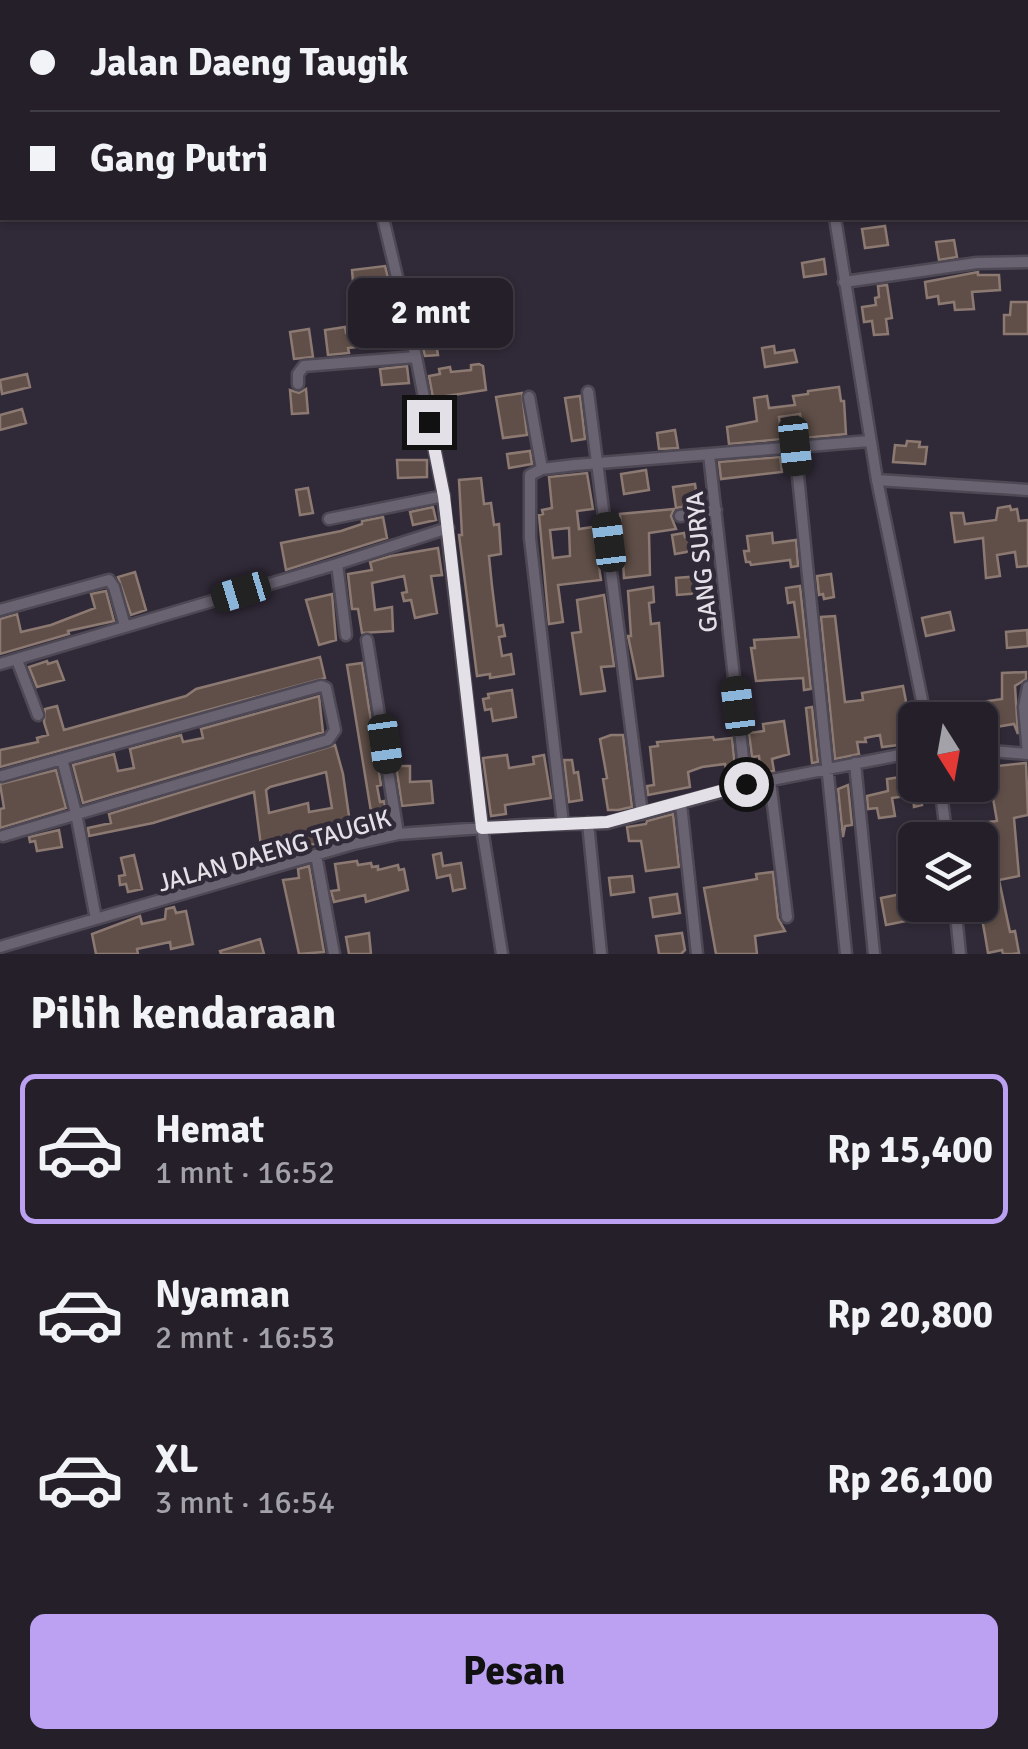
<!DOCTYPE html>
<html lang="id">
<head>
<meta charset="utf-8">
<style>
  :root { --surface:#241f29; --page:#2c2731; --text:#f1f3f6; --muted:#a3a2a8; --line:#413d46; --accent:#bca0f2 }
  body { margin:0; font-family:Signika,sans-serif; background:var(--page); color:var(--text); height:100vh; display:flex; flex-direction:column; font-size:38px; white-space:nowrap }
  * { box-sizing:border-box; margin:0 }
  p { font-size:32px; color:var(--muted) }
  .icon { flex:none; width:55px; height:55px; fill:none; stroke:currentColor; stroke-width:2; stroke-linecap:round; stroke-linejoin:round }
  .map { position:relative; height:954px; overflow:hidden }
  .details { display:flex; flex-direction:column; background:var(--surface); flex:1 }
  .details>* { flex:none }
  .hud { position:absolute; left:0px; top:0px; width:1030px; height:220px; box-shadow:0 2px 8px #0004,0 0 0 2px var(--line); display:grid; align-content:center; height:220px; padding:0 30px; background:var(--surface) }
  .needle { width:65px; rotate:169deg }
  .buttons { position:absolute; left:898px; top:702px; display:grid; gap:20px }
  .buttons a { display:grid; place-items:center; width:100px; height:100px; border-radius:15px; background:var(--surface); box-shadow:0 2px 8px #0004,0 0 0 2px var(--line); font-size:50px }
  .end { position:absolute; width:45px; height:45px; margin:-22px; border:12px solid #e4e0e8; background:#111; box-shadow:0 0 0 5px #111 }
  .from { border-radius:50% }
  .bubble { position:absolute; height:70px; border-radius:15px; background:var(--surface); box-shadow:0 2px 8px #0004,0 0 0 2px var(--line); font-size:32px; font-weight:700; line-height:70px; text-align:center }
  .car { position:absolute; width:30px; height:60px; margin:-30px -15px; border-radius:12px; box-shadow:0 0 8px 2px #0007; background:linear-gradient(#222 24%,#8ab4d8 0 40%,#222 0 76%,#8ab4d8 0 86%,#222 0) }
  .hud b { display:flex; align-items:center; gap:35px; height:95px; font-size:38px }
  .hud b+b { border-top:2px solid var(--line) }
  .hud i { width:25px; height:25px; background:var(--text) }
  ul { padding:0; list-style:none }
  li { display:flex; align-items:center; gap:30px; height:150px; margin:0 20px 15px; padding:0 10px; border:5px solid transparent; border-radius:15px }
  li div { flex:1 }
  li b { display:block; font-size:38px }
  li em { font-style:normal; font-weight:700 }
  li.on { border-color:var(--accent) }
  li>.icon { width:90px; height:90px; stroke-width:1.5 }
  h2 { padding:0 30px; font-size:45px; line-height:120px }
  .button { display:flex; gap:20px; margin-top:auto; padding:20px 30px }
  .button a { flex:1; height:115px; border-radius:15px; background:var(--accent); color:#111; font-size:40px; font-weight:700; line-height:115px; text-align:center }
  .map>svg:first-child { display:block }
</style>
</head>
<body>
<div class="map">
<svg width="1028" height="954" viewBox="0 0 1028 954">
  <rect width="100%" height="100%" fill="#302937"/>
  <path fill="#604f48" stroke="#8c7a72" stroke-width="2.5" fill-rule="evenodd" d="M 885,226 L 888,245 L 865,248 L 862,229 Z
    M 954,240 L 957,257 L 939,260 L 936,242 Z
    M 824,259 L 826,274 L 804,277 L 802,263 Z
    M 385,266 L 388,278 L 353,282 L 352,270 Z
    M 978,272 L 978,275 L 999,275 L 1000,290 L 972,292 L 974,309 L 955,310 L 954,302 L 939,304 L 938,296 L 927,298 L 925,282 Z
    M 887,285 L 892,318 L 886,319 L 888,334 L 874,335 L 872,321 L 864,322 L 862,307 L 876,305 L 875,298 L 879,297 L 878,286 Z
    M 1011,302 L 1028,302 L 1028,334 L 1004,334 L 1004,315 L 1010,315 Z
    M 428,317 L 429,321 L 434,320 L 435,331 L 454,330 L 456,347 L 437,349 L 438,355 L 425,356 L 416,319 Z
    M 345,327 L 346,333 L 376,332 L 377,345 L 348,348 L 349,353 L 328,355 L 325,330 Z
    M 309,329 L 313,357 L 294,359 L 290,332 Z
    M 774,346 L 775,353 L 794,350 L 797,362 L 765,367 L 762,348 Z
    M 479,364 L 483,366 L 486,390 L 433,398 L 429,376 L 440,374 L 439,369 L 450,367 L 451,372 L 471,370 L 471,365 Z
    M 407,366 L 409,383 L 382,385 L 380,369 Z
    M 27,374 L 30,387 L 2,394 L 0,380 Z
    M 839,387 L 841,401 L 844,401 L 846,434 L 804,438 L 800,414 L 779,417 L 782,439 L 729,444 L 727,427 L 757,421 L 754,398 L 767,396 L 769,408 L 795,405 L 793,396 L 808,394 L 808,391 Z
    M 306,389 L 308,413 L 292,414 L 290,390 L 299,393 Z
    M 522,393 L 527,435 L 503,438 L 496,397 Z
    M 580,396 L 585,439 L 572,441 L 565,398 Z
    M 22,409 L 26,423 L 0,430 L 0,415 Z
    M 675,430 L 678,448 L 659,449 L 657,433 Z
    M 907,441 L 920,442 L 919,447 L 927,447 L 925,464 L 893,462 L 895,445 L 906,446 Z
    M 530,451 L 532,464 L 509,468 L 507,454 Z
    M 780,457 L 782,472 L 721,479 L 719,462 Z
    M 397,460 L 427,460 L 427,477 L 398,478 Z
    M 646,470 L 649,490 L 624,494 L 621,474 Z
    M 587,473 L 593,509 L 577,511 L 579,529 L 593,527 L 601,580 L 558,585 L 563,622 L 549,624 L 539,515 L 543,514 L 542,510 L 552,508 L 549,477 ZM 569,528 L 570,556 L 553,558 L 550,530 Z
    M 481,478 L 484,504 L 491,503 L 494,525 L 499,524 L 501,554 L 489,556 L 492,586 L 497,626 L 503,625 L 505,636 L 499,637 L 502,656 L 511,654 L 514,674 L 490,678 L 490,674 L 477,676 L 459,535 L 462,535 L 459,480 Z
    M 695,484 L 698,504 L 676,508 L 673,487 Z
    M 308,488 L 313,513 L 300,515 L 296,490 Z
    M 1010,506 L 1011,510 L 1017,509 L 1019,521 L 1028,520 L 1028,566 L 1017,567 L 1015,552 L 997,555 L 1000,576 L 986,578 L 983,538 L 955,542 L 951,513 L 963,513 L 965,524 L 996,520 L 998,508 Z
    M 433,507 L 436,520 L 413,525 L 410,512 Z
    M 674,509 L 671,516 L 676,529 L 649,533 L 650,575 L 624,578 L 620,514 Z
    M 383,517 L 387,538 L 286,570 L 281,543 L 341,531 L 362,524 L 362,521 Z
    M 684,533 L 685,537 L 695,535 L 698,550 L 675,554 L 672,535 Z
    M 772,533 L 773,543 L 796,540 L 798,566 L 791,567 L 790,560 L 751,565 L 750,562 L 746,562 L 744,551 L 749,551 L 747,536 Z
    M 438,548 L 442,575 L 431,576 L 437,613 L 415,618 L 411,600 L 404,601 L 402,593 L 407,592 L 404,576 L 372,583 L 375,610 L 392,607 L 393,631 L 362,633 L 358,609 L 352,609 L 348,574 L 372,570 L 370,562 L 391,556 Z
    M 135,572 L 146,610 L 131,615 L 118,577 Z
    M 831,574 L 834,597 L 824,599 L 823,594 L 819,595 L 817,576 Z
    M 700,576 L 701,593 L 677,595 L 676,578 Z
    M 800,586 L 811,689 L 804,690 L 803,678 L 756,681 L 751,648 L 755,648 L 754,640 L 799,637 L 794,602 L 788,603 L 786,588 Z
    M 653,587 L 654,602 L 649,603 L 651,624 L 659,623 L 663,676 L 637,679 L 628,636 L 631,636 L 628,591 Z
    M 106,591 L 114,621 L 68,631 L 69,634 L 0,654 L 0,619 L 17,614 L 21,632 L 51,625 L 95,608 L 91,594 Z
    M 332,594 L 336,640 L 319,645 L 306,600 Z
    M 604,595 L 614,666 L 601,667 L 605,691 L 581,694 L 572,633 L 581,632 L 577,600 Z
    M 950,612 L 954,630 L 926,636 L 922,618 Z
    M 835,616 L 845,702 L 863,700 L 862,693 L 903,686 L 909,717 L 913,716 L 915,743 L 882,747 L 880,735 L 865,738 L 866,742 L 857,742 L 859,754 L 835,759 L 821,617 Z
    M 1027,630 L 1028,646 L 1007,648 L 1006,632 Z
    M 320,657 L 325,678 L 0,767 L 0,750 L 38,742 L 37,738 L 48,735 L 44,722 L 45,709 L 57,706 L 64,730 L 186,696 L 196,689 Z
    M 47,661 L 48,664 L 57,661 L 64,680 L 37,687 L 29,667 Z
    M 362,663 L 381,785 L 377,786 L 380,802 L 384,801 L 388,827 L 374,830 L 347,665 Z
    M 1026,672 L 1026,679 L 1015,686 L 1018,734 L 1014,724 L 990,728 L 989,720 L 963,720 L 961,705 L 1002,699 L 1002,673 Z
    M 512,690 L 516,717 L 493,721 L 491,709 L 485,710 L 483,699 L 489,698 L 488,694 Z
    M 319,696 L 323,732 L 83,803 L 73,765 L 114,754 L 118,771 L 134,768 L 130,749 L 181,735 L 183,742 L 203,738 L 201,729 Z
    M 812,707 L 818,762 L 812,763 L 806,708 Z
    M 784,721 L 789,754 L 772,759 L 774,771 L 761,773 L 759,756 L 752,757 L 749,733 L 764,731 L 763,724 Z
    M 611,735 L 623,735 L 632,807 L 618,810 L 608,810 L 603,779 L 607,778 L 600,739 Z
    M 713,737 L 714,740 L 732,738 L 735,768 L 726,769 L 725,764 L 702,767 L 688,772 L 690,787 L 648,795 L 647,786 L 654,785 L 650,747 L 658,746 L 657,742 Z
    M 335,745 L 343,774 L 351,830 L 321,834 L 323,843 L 282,848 L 283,850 L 262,854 L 254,792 L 153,823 L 89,836 L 88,828 L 111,823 L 109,814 ZM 326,772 L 332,808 L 309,812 L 308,803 L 269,813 L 266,790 L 270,787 Z
    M 507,755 L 509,768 L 534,764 L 533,757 L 544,755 L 551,798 L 505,805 L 506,814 L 491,816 L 483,758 Z
    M 980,759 L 988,759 L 989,767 L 1026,763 L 1028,815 L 1014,818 L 1019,876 L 999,880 L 1010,932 L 1015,931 L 1019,953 L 1012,954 L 1003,954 L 1002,950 L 988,953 L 985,935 L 980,908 L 984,907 L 980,890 L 983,880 L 980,845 L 990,843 L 987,822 L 997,821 L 990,781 L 981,782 Z
    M 564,760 L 572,760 L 574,773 L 578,772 L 582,800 L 569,802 Z
    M 396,766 L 410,766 L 410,782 L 431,781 L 433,803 L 402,806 Z
    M 56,770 L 66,808 L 0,828 L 0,809 L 4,808 L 0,784 Z
    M 907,776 L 908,784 L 920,785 L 922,805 L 914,807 L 913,795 L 892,798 L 895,816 L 879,818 L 877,808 L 868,809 L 867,796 L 888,791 L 887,779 Z
    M 848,785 L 852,825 L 845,826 L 843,837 L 838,789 Z
    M 673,814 L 679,867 L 646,871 L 641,841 L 629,841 L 627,827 L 646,824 L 647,821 Z
    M 59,830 L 62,847 L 37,851 L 35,841 L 30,842 L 29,837 Z
    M 441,853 L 443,866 L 461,863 L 465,888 L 453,891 L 450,875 L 437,878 L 433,855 Z
    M 134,855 L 142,889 L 128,892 L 126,884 L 120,885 L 119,876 L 125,875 L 121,858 Z
    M 357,861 L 358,865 L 371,863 L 372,867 L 378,866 L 378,870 L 398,865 L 399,870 L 404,869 L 408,890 L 366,902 L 365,895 L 334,902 L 331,891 L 339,890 L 335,864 Z
    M 309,866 L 324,952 L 299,954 L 283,880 L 299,878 L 298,869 Z
    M 773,872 L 778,918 L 785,931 L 755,936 L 757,954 L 716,954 L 704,888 L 757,879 L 756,874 Z
    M 632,876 L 634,892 L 611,895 L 609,878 Z
    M 906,893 L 911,920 L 886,925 L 881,898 Z
    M 677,894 L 680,913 L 653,917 L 650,898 Z
    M 174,907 L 176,913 L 186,911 L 193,944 L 171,949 L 170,942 L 137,949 L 138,954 L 96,954 L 92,934 L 140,916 L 142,924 L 165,919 L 166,909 Z
    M 369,933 L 371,954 L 349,954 L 346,937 Z
    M 682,933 L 685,950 L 681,954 L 659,954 L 656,936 Z
    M 260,939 L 264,954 L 221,954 L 220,951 Z"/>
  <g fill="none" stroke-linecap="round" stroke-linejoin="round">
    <g stroke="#4d4853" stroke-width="15">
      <path id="minor" d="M 792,0 L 793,2
        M 0,58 L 2,57
        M 383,218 L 416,357 L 442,487 L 482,828 L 502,954
        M 835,218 L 877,480 L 926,720
        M 844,282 L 977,263 L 1028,262
        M 298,384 L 298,374 L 304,366 L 416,357
        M 588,392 L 642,814
        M 529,397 L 542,469
        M 795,446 L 846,954
        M 709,454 L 746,785
        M 877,480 L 1028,490
        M 680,516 L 716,510
        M 329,519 L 444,496
        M 337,564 L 346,635
        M 0,610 L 109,580 L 114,587 L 125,626
        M 367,640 L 398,834
        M 17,660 L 38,715
        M 0,664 L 337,564 L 448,528
        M 980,750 L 1028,754
        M 1028,754 L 1024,707 L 1028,687
        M 62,759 L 76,813 L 96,919
        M 855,763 L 874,954
        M 2,776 L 321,686 L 326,688 L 335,730 L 328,740 L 3,836
        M 770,781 L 787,917
        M 940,785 L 947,840
        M 681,804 L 697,954
        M 588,823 L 601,954
        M 563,824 L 530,538 L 530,475 L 542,469 L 575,465 L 870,441
        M 316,855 L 334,954
        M 955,905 L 960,954
        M 0,947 L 353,844 L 398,834 L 524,825 L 607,823 L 746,785 L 915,752"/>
    </g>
    <use href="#minor" stroke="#696271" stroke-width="10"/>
  </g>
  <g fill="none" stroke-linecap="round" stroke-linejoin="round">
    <path stroke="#e4e0e8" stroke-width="12" d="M 429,422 L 444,496 L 482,828 L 607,822 L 746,784"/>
  </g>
  <g text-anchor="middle" stroke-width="9" stroke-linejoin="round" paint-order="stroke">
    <g font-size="25" fill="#e4e0e8" stroke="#302937">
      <text transform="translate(701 562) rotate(-96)" y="9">GANG SURYA</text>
      <text transform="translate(274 850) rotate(-16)" y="9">JALAN DAENG TAUGIK</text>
    </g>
  </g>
</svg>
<div class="buttons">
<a><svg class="needle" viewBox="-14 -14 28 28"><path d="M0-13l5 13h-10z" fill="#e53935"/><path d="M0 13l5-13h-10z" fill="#a3a2a8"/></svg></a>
<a><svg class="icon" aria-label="layers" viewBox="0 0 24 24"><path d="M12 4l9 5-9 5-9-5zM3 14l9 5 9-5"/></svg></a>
</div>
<i class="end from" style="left:746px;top:784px"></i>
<i class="end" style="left:429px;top:422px"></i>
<div class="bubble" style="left:348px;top:278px;width:165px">2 mnt</div>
<i class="car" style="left:795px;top:446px;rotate:174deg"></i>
<i class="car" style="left:609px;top:542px;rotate:353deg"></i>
<i class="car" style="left:241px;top:592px;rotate:253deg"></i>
<i class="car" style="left:738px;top:706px;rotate:353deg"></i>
<i class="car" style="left:385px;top:744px;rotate:172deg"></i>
<div class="hud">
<b><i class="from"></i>Jalan Daeng Taugik</b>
<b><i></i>Gang Putri</b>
</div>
</div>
<section class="details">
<h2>Pilih kendaraan</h2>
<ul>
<li class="on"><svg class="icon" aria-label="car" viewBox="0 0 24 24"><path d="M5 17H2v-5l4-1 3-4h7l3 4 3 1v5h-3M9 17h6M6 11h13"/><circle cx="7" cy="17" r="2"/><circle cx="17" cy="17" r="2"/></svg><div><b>Hemat</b><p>1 mnt · 16:52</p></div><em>Rp 15,400</em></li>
<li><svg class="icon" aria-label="car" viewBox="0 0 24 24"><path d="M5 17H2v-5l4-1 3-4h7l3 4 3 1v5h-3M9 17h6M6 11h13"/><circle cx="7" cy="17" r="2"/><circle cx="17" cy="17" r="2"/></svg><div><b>Nyaman</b><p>2 mnt · 16:53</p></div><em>Rp 20,800</em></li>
<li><svg class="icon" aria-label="car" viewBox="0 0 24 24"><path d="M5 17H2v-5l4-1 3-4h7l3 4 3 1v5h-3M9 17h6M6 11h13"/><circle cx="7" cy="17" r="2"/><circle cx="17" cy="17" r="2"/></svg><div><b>XL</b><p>3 mnt · 16:54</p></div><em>Rp 26,100</em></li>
</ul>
<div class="button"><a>Pesan</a></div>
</section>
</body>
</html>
